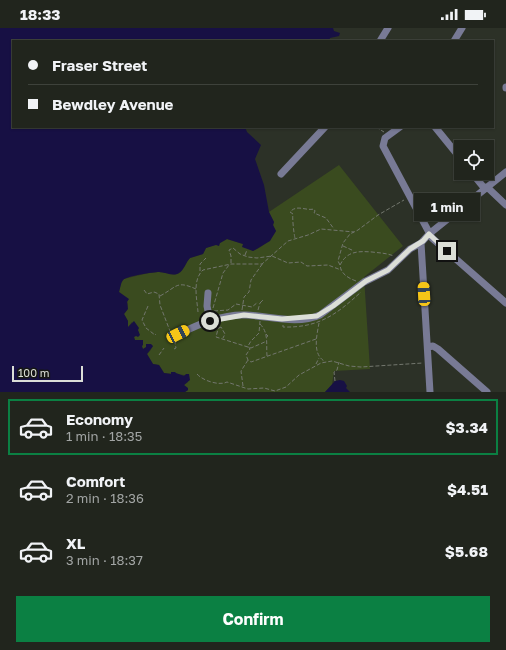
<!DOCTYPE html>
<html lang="en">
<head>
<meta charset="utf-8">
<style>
  :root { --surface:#21251d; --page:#2d312a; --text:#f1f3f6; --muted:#a2a5a4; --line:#3e423b; --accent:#0b8043 }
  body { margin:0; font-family:"Golos Text",sans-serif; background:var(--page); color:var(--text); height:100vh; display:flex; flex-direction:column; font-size:15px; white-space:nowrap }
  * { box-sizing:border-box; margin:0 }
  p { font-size:13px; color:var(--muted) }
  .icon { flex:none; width:22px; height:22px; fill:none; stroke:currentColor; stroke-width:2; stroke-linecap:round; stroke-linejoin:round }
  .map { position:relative; height:364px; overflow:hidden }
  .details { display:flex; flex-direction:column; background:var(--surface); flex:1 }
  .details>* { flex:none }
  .banner { position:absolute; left:12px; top:12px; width:482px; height:88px; border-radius:0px; box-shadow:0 1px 3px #0004,0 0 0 1px var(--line); display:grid; align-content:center; height:88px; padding:0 16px; background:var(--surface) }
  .tools { position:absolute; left:454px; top:112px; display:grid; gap:8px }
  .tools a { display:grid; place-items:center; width:40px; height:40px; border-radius:0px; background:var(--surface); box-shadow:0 1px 3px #0004,0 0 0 1px var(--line); font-size:20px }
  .scale { position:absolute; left:12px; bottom:10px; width:71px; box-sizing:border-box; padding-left:4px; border:2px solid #dbded7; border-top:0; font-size:11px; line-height:14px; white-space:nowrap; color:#dbded7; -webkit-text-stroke:3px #161813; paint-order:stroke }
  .end { position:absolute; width:18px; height:18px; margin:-9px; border:5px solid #dbded7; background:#111; box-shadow:0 0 0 2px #111 }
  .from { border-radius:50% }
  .bubble { position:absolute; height:28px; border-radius:0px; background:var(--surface); box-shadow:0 1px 3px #0004,0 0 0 1px var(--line); font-size:13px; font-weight:700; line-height:28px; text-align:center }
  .car { position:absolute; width:12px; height:24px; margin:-12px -6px; border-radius:5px; box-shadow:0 0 3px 1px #0007; background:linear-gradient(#f5c518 24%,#345 0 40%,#f5c518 0 76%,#345 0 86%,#f5c518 0) }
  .banner b { display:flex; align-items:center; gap:14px; height:38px; font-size:15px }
  .banner b+b { border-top:1px solid var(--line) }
  .banner i { width:10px; height:10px; background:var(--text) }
  ul { padding:7px 0 0; list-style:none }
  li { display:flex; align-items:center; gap:12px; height:56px; margin:0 8px 6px; padding:0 8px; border:2px solid transparent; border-radius:0px }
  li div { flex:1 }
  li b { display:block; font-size:15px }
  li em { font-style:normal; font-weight:700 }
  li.on { border-color:var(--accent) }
  li>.icon { width:36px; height:36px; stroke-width:1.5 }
  .action { display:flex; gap:8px; margin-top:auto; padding:8px 16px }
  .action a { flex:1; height:46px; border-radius:0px; background:var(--accent); color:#fff; font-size:16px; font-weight:700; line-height:46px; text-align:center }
  .status { display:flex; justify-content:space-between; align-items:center; height:28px; padding:0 20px; background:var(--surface); direction:ltr }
  .status svg { height:11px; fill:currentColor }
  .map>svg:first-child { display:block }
</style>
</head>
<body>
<div class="status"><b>18:33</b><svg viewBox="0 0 49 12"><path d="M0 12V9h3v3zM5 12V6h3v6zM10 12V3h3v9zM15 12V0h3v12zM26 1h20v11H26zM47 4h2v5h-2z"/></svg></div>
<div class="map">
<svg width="506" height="364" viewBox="0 0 506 364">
  <rect width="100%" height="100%" fill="#2c3127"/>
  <path fill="#3a4b1f" d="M 339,137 L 403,218 L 364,249 L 370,341 L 334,343 L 332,357 L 325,364 L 185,364 L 188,362 L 184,357 L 188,354 L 185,347 L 164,345 L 159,337 L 153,336 L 147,326 L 150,323 L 153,318 L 143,321 L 135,313 L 134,309 L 139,305 L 132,294 L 128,299 L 128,293 L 124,286 C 125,284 127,283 127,281 C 130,273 124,268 119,264 L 121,255 L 124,251 C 136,248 147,245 158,244 C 165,243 173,249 179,245 C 184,242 186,234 190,230 L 203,226 L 206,220 L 220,215 L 227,211 L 243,216 L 253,223 C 264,218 270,212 276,203 L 273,197 L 274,194 L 269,184 Z"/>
  <path fill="#171044" d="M 0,0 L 333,0 L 334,3 L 340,5 L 339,8 L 330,10 L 329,13 L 13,13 L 13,99 L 245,99 L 247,104 L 261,117 L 255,131 L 264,157 L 269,184 L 274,194 L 273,197 L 276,203 L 270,213 L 253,223 L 242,219 L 243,216 L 227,211 L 220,215 L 219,218 L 216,217 L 206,220 L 203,226 L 190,230 C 186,234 184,242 179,245 C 173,249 166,244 159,244 C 153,244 127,248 123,252 C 121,254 120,261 119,264 L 129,271 L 127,274 L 128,281 L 124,286 L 128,293 L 128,299 L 134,293 L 139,300 L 138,302 L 140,307 L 138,309 L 136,308 L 134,309 L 135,312 L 143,312 L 143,317 L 142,318 L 143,321 L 146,319 L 146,316 L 151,316 L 153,318 L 147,326 L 153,336 L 159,337 L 164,345 L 171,346 L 171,344 L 175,344 L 176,345 L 184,348 L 186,346 L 189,346 L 190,352 L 184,357 L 188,360 L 188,362 L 185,364 L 0,364 Z
    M 340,352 L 344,353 L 347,358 L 346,360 L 350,364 L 325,364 L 335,353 Z"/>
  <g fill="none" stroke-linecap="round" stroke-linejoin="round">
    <path stroke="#73776e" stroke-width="1" stroke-dasharray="4 2" stroke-linecap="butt" d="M 376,99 L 384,104
      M 295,210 C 294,207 292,189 293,186 L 290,184 C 297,176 305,183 314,181 L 315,183 L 314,185 L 326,190 L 334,201
      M 343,218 L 354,223
      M 245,227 L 247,222
      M 231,235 L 231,228 L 229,222 L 233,220 L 240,226 L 248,229 L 257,230 L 272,228 L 288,235 L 301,234 L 307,238 L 328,237 L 341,242
      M 340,237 L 338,233 L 343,215 L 350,206 L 358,202 L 378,187 L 404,172
      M 200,243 L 200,236 L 206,230
      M 356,253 C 348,250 341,246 340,237 C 347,223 358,223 372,224 C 380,225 386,225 394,228
      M 144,262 L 147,266 L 154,264 L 159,266 L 160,277 L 170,303
      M 160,268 C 177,259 176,252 196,261
      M 260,275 L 264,271
      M 148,278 L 142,292 L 146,300 L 155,307 L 156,306
      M 213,280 L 223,245 L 229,237
      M 242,282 L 244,269 L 249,264 L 251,252 L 263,235
      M 258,282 L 260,275
      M 214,283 L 228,282 L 236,276 L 252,279 L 258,274
      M 198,284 C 197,271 192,252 203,242 L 231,236 L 262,236 L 288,213 L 308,207 L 321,201 L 354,204
      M 260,293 L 259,305 L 251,313 L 248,318 L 250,321 L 246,327 L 248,332 L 251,334 L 316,311
      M 319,295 C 317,307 312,325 324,333
      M 260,296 C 269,305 266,316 267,328
      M 219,297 L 216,309 L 251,320 L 267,313
      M 283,297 L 283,299 C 318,300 336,287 361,264
      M 219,300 L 221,299 L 225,306 L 223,310
      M 266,306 L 268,308 L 266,309
      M 174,321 L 176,320 L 175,315 L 177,312
      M 159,327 L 164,320
      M 316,336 L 319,330
      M 197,346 C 203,353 220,358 227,354 L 248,361 L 264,360 L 275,363 L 286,359 L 299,347 L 321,335 L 332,333 L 349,338 L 361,339 L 423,335
      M 335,353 L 334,344 L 337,342 L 339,334
      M 243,358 L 241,343 L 248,332"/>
    <path stroke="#787a95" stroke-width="7" d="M 380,13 L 388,0
      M 454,13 L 462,0
      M 506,59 L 506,60
      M 400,99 L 385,110 L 383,118 L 432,210 L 506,275
      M 435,99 L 461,131
      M 472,145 L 485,161
      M 281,146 L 325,99
      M 487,159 L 506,177
      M 421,215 L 430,364
      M 208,265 L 207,278 L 210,293
      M 179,306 C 199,296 222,286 246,287 C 270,288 297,297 320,287 L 364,254 L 388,242 L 410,221 L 421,215 L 429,206 L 506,144
      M 428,319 L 433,318 L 438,321 L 487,364"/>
  </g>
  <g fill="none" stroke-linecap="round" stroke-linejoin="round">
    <path stroke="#dbded7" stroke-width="5" d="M 210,293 L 244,287 L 282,291 L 317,288 L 333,278 L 366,253 L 388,242 L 410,221 L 423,213 L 429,206 L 447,223"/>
  </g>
</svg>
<div class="tools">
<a><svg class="icon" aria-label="locate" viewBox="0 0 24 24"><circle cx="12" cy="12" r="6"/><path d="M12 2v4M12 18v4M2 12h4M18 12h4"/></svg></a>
</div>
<div class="scale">100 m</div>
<i class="end from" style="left:210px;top:293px"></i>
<i class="end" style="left:447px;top:223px"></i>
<div class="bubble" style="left:414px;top:165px;width:66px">1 min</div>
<i class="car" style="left:424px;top:266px;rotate:357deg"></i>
<i class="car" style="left:178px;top:306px;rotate:63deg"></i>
<div class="banner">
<b><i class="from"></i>Fraser Street</b>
<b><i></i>Bewdley Avenue</b>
</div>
</div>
<section class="details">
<ul>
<li class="on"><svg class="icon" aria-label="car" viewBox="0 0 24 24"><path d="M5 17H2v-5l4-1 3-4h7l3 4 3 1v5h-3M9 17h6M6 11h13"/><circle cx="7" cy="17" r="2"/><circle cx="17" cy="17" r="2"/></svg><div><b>Economy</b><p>1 min · 18:35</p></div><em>$3.34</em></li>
<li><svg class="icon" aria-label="car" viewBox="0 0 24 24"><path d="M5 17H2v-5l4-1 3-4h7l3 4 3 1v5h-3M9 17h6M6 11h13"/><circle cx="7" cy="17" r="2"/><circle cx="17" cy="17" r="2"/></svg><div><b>Comfort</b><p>2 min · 18:36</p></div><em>$4.51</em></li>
<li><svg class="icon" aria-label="car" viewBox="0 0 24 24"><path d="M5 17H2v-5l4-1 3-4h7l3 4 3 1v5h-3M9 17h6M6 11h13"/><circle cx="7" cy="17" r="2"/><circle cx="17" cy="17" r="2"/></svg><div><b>XL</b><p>3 min · 18:37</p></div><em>$5.68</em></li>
</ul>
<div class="action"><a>Confirm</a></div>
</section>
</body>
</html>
